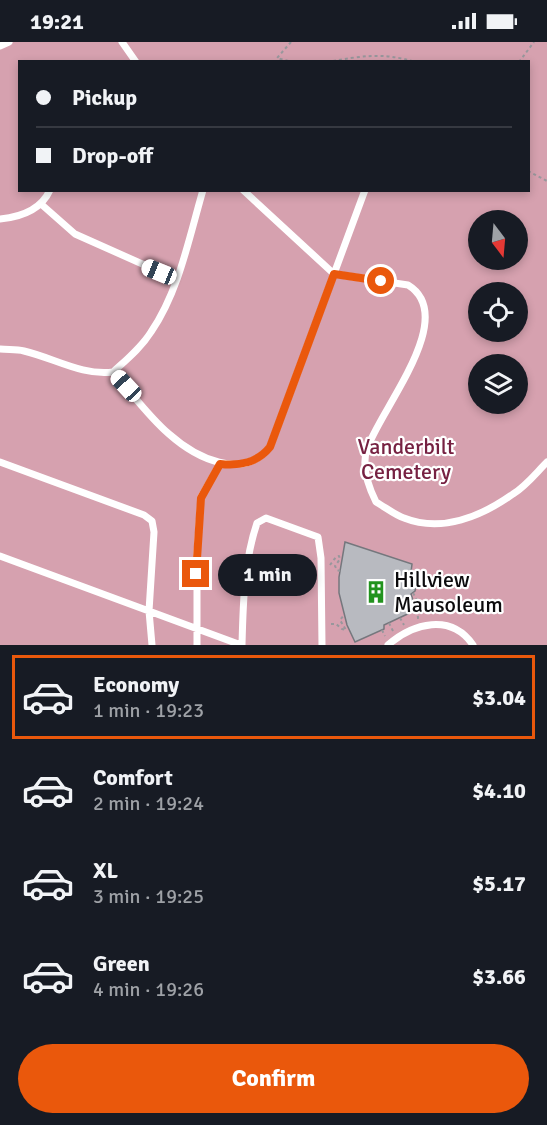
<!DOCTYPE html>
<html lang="en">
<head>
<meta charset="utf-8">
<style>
  :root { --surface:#171b24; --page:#242831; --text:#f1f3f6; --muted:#9ea1a6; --line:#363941; --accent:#ea580c }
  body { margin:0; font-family:Signika,sans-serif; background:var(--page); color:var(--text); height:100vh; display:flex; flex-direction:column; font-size:22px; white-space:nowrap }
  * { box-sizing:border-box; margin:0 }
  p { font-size:20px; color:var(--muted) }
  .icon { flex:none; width:33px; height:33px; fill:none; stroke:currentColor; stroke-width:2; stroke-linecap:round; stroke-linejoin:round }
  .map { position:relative; height:603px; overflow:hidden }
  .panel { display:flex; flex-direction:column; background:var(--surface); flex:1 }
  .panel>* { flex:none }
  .hud { position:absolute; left:18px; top:18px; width:512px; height:132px; border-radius:0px; box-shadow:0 3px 9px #0003; display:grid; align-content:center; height:132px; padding:0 18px; background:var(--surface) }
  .needle { width:39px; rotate:164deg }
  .buttons { position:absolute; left:468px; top:168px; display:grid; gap:12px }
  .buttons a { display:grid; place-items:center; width:60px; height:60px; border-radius:50%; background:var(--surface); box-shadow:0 3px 9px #0003; font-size:30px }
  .end { position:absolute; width:27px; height:27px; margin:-14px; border:8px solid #ea580c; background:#fff; box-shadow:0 0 0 3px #fff }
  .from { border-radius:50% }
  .bubble { position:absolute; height:42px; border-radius:21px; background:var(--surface); box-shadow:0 3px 9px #0003; font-size:20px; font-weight:700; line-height:42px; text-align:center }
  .car { position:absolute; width:18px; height:36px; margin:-18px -9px; border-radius:8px; box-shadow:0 0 4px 2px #0007; background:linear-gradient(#fff 24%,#345 0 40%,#fff 0 76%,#345 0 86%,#fff 0) }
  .hud b { display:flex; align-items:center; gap:21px; height:57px; font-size:22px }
  .hud b+b { border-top:2px solid var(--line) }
  .hud i { width:15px; height:15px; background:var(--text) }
  ul { padding:10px 0 0; list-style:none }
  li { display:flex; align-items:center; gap:18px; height:84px; margin:0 12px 9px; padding:0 6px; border:3px solid transparent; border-radius:0px }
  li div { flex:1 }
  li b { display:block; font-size:22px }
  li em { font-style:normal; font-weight:700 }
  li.on { border-color:var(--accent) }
  li>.icon { width:54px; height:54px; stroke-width:1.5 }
  .button { display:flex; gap:12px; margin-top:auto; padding:12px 18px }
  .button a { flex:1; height:69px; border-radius:36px; background:var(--accent); color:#fff; font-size:24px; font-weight:700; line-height:69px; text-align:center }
  .status { display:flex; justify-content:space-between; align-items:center; height:42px; padding:0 30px; background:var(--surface); direction:ltr }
  .status svg { height:16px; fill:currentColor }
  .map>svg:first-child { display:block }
</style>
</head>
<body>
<div class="status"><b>19:21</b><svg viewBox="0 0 49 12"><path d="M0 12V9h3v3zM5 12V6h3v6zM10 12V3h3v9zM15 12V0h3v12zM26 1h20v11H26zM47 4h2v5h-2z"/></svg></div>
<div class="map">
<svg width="547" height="603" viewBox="0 0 547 603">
  <rect width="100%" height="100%" fill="#e2e0e7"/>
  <path fill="#d6a1af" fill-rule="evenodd" d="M 0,0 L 547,0 L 547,603 L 0,603 ZM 20,20 L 528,20 L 528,148 L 20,148 ZM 478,178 L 518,178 L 518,218 L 478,218 ZM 478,250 L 518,250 L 518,290 L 478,290 ZM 478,322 L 518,322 L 518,362 L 478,362 Z"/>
  <path fill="#b8bac0" stroke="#75777d" stroke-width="1.5" d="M 345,500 L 412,522 L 410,538 L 416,545 L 415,549 L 411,552 L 416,568 L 384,583 L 384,587 L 355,600 L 347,583 L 339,551 L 339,535 Z"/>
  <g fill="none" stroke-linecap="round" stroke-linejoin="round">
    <path stroke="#98979c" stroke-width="2" stroke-dasharray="3 3" stroke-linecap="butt" d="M 291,0 L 277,16 L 292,20
      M 327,20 C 362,14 381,10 416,20
      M 419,20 L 458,20
      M 519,20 L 534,0
      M 528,129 L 547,139
      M 330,523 L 336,515 L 339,514 L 340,517 L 335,524 L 337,528 L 340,529
      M 413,551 L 417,558 L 418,577
      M 400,576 L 404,583
      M 389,581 L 393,589
      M 331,582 L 336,582 L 342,587 L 346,588 L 340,578 L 344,573
      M 382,588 L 385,594"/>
    <path stroke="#fff" stroke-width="7" d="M 122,0 L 136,20
      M 0,4 L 9,0
      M 203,148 C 189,196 179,249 151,290 C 141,306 126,318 113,330 C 132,351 148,374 169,392 C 196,416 242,439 270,405 L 365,148
      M 243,148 L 334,232 L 408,243 C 460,275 379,369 367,407 C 361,425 368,444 376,460 C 385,465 395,473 404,476 C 442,491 482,474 513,452 C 526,444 536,431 547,420
      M 41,162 L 75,192 L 176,237
      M 0,177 C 21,175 41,168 50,148
      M 0,307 C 8,308 16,307 24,309 C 54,316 82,334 113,330
      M 0,420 L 144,473 L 152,479 L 154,490 L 149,569 L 152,603
      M 0,514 L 241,603
      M 197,603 L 197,512 L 201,455 L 220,422
      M 242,603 C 243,563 244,519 257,481 L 266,476 L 318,495 L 321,516 L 322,603
      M 388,603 C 413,581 451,571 473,603"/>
  </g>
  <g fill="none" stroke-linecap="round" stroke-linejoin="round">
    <path stroke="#ea580c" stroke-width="8" d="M 196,532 L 201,456 L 220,422 C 240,424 257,421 270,405 L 334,232 L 381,239"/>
  </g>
  <defs>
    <g id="building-bare" transform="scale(1.8)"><path d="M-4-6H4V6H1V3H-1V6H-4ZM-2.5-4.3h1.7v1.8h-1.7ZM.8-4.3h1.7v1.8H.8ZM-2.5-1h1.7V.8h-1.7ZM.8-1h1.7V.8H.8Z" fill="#22931e" stroke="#fff" stroke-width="2.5" paint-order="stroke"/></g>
  </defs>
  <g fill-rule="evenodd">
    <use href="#building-bare" x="376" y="550"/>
  </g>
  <g text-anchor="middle" stroke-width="4.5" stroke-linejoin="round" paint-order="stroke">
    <g font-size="22" fill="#762142" stroke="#fff">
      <text x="406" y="412">Vanderbilt<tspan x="406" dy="25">Cemetery</tspan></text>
    </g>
    <g font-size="22" fill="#0c0b0d" stroke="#fff" text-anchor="start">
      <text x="394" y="545">Hillview<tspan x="394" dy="25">Mausoleum</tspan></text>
    </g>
  </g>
</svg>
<div class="buttons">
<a><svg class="needle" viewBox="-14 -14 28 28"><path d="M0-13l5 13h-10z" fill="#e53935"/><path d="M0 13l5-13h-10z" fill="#9ea1a6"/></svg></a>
<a><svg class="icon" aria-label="locate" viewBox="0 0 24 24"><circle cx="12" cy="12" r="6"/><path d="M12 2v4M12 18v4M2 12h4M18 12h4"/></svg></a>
<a><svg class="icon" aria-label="layers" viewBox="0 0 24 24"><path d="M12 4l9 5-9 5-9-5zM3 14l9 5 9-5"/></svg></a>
</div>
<i class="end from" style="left:381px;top:239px"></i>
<i class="end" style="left:196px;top:532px"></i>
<div class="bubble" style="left:218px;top:512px;width:99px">1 min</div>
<i class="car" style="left:159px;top:230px;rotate:292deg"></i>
<i class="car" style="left:126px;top:344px;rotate:317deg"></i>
<div class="hud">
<b><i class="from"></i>Pickup</b>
<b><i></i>Drop-off</b>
</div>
</div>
<section class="panel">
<ul>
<li class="on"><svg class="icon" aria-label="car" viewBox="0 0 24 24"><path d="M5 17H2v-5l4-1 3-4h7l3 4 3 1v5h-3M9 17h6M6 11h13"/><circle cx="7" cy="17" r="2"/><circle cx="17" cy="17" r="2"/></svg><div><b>Economy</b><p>1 min · 19:23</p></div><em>$3.04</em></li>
<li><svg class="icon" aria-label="car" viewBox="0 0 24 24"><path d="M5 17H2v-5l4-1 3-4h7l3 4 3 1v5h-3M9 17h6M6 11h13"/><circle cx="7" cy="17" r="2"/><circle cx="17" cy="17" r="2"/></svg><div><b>Comfort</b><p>2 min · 19:24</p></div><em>$4.10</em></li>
<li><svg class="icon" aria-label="car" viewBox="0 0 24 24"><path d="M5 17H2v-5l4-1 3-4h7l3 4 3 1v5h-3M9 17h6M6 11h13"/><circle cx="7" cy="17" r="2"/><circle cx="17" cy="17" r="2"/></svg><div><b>XL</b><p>3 min · 19:25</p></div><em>$5.17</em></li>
<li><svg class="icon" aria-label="car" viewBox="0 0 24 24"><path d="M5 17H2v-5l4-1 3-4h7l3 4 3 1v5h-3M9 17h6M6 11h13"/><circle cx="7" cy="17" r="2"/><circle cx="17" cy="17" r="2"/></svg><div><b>Green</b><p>4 min · 19:26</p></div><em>$3.66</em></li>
</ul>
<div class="button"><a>Confirm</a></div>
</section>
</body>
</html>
